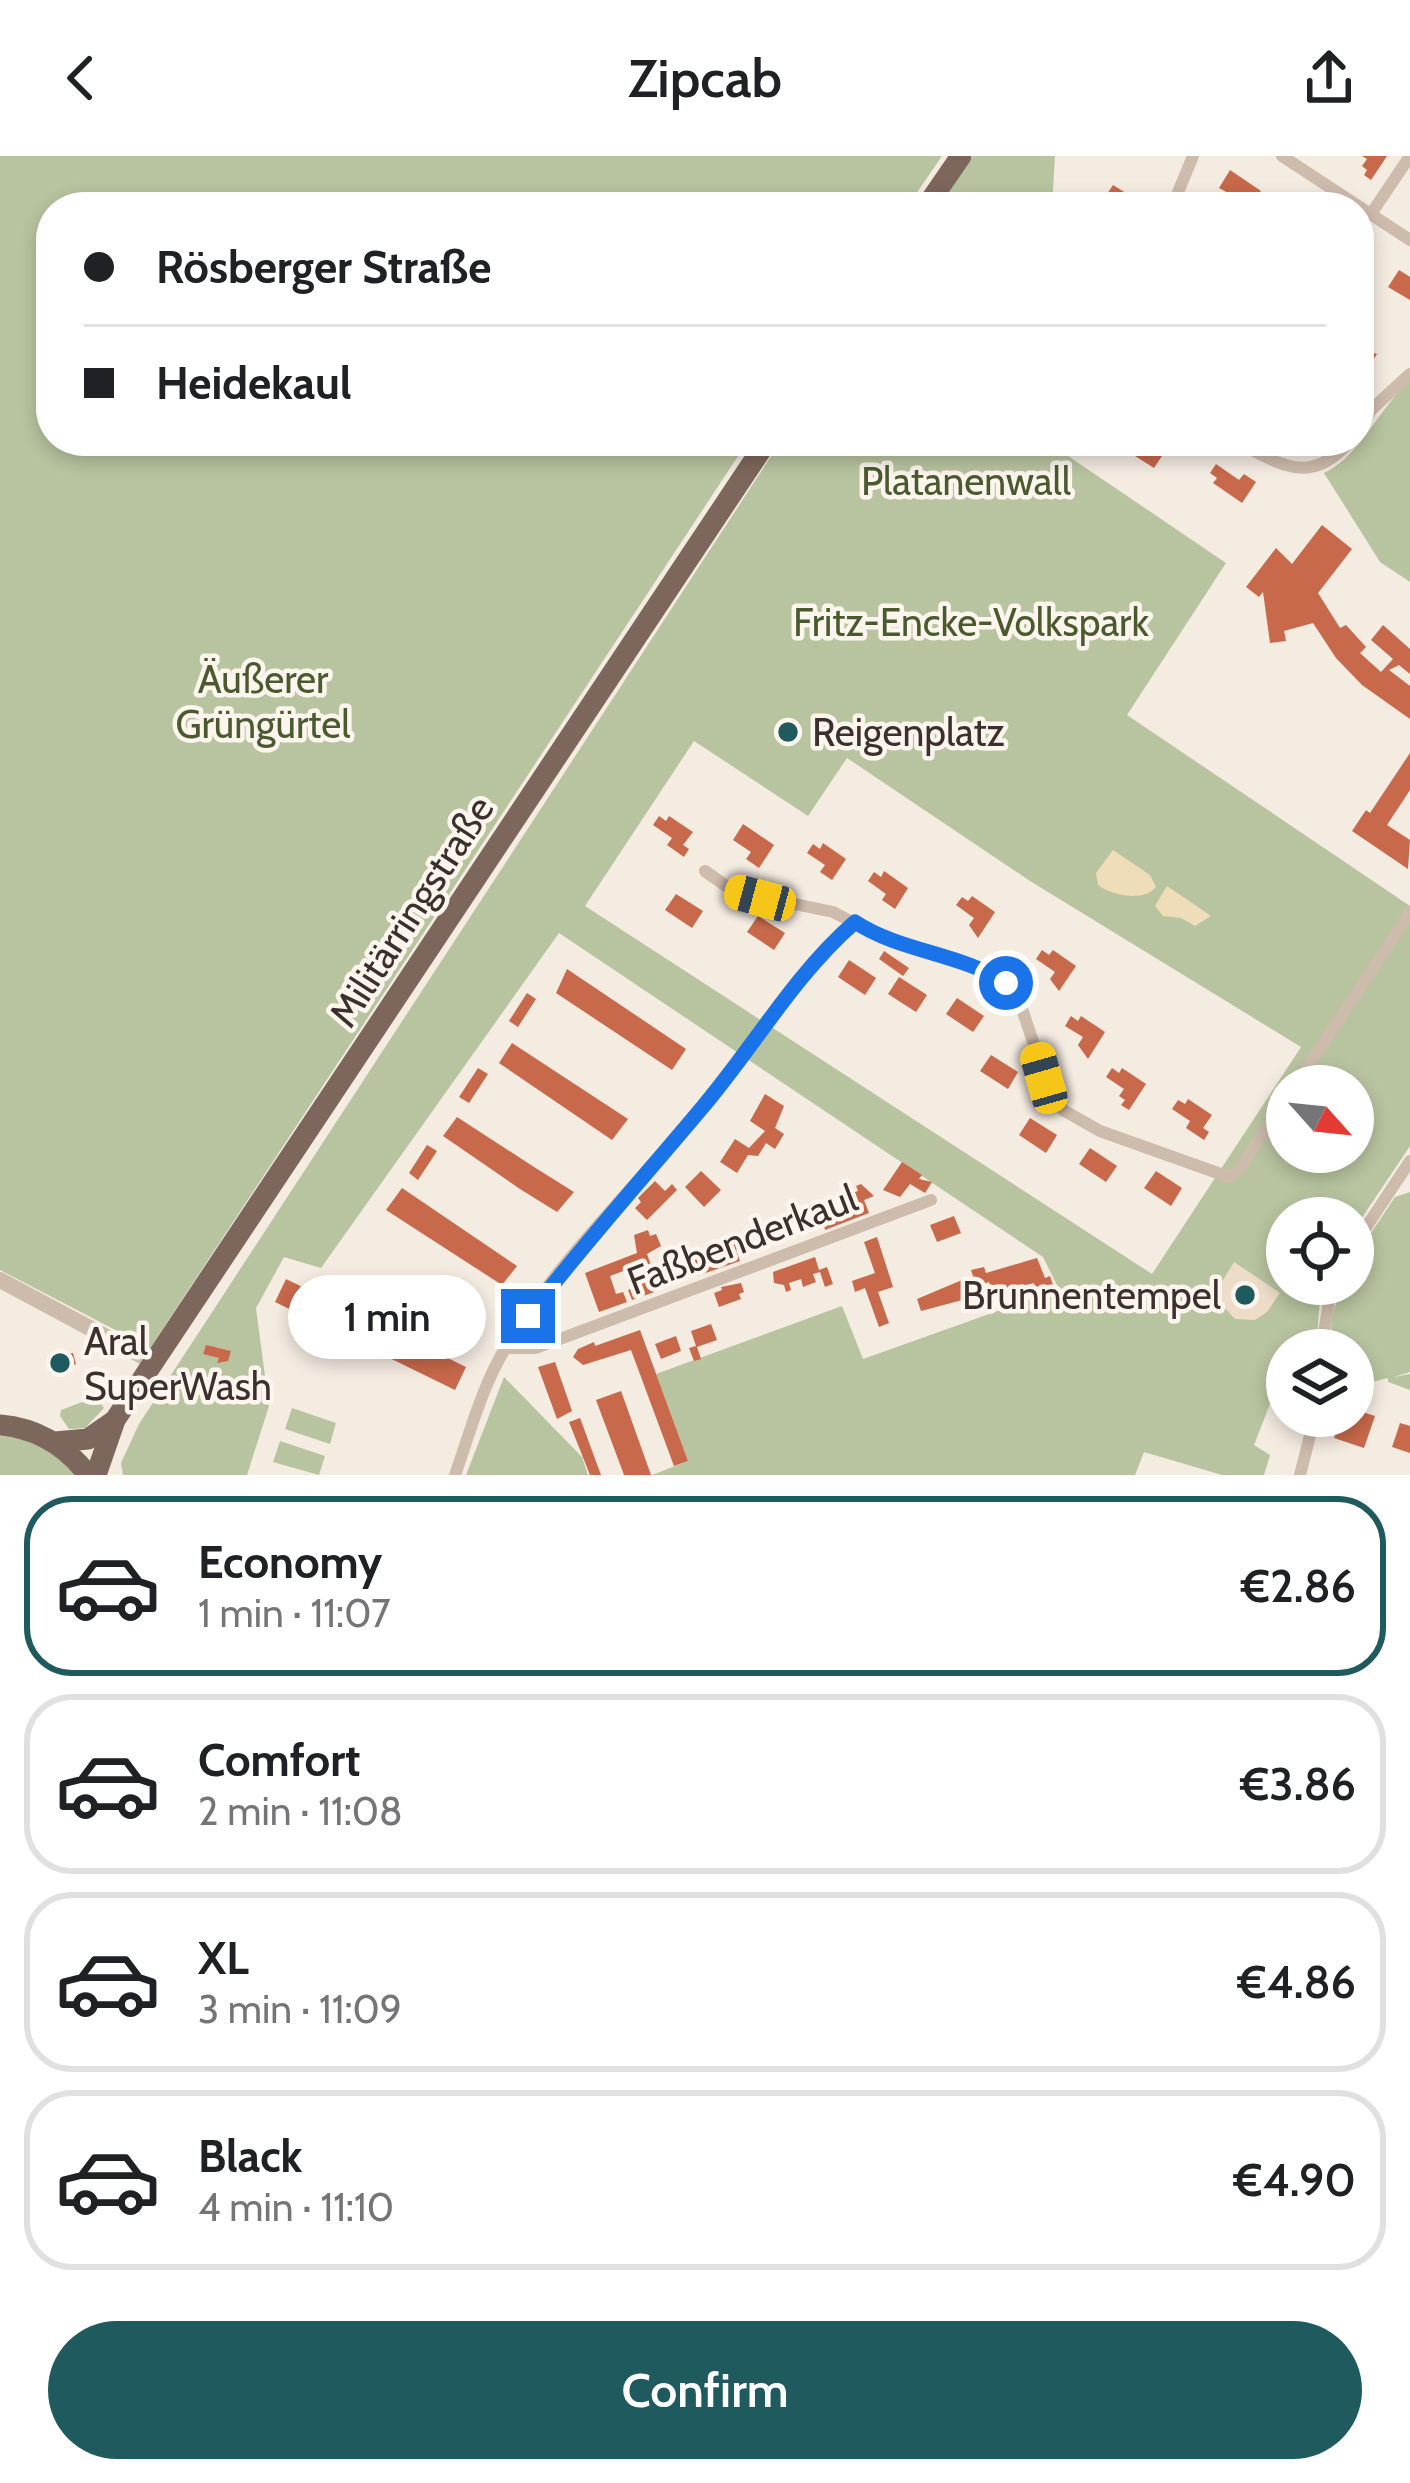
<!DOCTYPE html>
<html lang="en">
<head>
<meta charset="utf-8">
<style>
  :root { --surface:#fff; --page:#f6f6f6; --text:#202124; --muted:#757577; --line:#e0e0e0; --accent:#1f5a5e }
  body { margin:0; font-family:Cabin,sans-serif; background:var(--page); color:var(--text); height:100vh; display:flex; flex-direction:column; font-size:45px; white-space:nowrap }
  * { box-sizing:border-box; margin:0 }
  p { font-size:39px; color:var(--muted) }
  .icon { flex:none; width:66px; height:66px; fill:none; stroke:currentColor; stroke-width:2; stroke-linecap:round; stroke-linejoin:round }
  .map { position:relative; height:1319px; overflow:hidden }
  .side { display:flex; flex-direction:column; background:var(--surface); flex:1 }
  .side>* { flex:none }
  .hud { position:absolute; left:36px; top:36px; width:1338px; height:264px; border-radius:48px; box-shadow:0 6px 18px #0003; display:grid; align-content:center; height:264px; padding:0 48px; background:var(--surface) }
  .needle { width:78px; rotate:117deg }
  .buttons { position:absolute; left:1266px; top:909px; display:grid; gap:24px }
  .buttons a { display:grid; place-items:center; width:108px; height:108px; border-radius:50%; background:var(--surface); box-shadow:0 6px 18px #0003; font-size:60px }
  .end { position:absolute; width:54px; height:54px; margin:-27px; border:15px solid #1a73e8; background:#fff; box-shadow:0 0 0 6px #fff }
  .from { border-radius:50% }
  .bubble { position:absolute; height:84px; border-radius:42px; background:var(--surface); box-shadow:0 6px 18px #0003; font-size:39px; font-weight:600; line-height:84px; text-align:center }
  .car { position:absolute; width:36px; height:72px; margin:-36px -18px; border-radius:15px; box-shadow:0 0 9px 3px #0007; background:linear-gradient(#f5c518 24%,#345 0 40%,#f5c518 0 76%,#345 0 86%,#f5c518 0) }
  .hud b { display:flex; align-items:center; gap:42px; height:114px; font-size:45px }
  .hud b+b { border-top:3px solid var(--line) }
  .hud i { width:30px; height:30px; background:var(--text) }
  ul { padding:21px 0 0; list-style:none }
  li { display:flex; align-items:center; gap:36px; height:180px; margin:0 24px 18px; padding:0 24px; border:6px solid var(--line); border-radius:48px }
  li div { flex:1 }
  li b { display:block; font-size:45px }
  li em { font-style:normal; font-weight:600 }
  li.on { border-color:var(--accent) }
  li>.icon { width:108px; height:108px; stroke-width:1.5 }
  .primary-button { display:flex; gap:24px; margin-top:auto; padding:24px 48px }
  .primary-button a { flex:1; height:138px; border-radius:72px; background:var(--accent); color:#fff; font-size:48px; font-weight:600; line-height:138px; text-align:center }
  header { display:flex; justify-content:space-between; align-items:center; height:156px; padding:0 48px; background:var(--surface); font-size:54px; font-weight:600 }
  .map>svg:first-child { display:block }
</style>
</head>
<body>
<header><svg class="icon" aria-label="back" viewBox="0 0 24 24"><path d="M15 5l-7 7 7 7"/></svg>Zipcab<svg class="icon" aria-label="share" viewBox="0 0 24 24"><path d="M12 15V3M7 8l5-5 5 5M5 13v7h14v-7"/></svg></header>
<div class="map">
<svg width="1410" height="1319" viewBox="0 0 1410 1319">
  <rect width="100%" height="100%" fill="#f4ebe1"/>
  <path fill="#b8c4a0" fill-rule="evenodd" d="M 0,0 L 942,0 L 907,51 L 51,51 L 51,285 L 748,285 L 150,1192 L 0,1114 Z
    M 973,0 L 1055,0 L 1052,51 L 939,51 Z
    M 1410,225 L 1410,426 L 1380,406 L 1324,317 C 1362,299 1378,252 1410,225 Z
    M 781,285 L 1046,285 L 1226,407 L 1127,559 L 1410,750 L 1410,990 L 1353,1075 L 1353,1062 L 1287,1062 L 1287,1128 L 1326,1128 L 1320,1143 L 1316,1194 L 1287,1194 L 1287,1231 L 1279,1226 L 1277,1230 L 1254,1289 L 1270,1299 L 1264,1319 L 1222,1319 L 1144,1296 L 1135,1319 L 652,1319 L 688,1305 L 656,1218 L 842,1150 L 863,1203 L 1059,1133 L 1043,1101 L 559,777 L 321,1112 L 284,1101 L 256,1152 L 269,1250 L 247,1319 L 123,1319 L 121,1307 L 139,1268 ZM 694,585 L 808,660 L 847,602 L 1030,725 L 1301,891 L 1152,1118 L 585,750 ZM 1287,930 L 1353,930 L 1353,996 L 1287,996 Z
    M 1410,1036 L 1410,1216 L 1394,1221 L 1410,1218 L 1410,1234 L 1388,1226 L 1388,1222 L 1353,1231 L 1353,1194 L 1330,1194 L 1332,1161 L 1342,1128 L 1353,1128 L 1357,1098 L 1395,1041 Z
    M 504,1221 L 582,1301 L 588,1319 L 466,1319 Z
    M 94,1237 L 104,1252 L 85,1272 L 69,1273 L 60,1260 L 61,1254 L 90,1243 Z
    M 292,1252 L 336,1267 L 330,1288 L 285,1273 Z
    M 0,1280 C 33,1282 52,1295 75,1319 L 0,1319 Z
    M 280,1285 L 325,1300 L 319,1319 L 273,1306 Z"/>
  <path fill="#efdcb8" d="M 1113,694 L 1150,719 L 1156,731 C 1144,746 1113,740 1098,729 L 1096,717 Z
    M 1167,730 L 1211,760 L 1195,770 L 1181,762 L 1163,760 L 1155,750 Z"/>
  <path fill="#ecdcc8" d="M 1234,1106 L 1280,1137 L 1267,1156 L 1255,1164 L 1235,1163 L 1217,1144 L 1220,1129 Z"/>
  <path fill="#c8694b" d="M 1362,0 L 1387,0 L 1371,24 L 1364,19 L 1367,14 L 1362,10 L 1367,3 Z
    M 1230,14 L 1261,35 L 1250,51 L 1239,51 L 1243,45 L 1219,32 Z
    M 1113,29 L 1137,44 L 1142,37 L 1154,46 L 1150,51 L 1116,51 L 1110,47 L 1114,42 L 1107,38 Z
    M 1399,114 L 1410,121 L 1410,144 L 1388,131 Z
    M 1359,192 L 1377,198 L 1364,218 L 1359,215 Z
    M 1122,285 L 1143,285 L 1151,290 L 1158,285 L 1168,291 L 1154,312 L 1124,293 L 1127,288 Z
    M 1216,308 L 1239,324 L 1244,318 L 1256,326 L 1242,347 L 1213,327 L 1217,322 L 1210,317 Z
    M 1322,369 L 1352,393 L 1318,437 L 1340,472 L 1346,469 L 1366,491 L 1360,497 L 1381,516 L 1393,503 L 1371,484 L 1383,469 L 1410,493 L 1410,518 L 1399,509 L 1389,514 L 1410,530 L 1410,563 L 1362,529 L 1336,502 L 1313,467 L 1284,475 L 1286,485 L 1270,487 L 1263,436 L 1259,441 L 1246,431 L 1276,392 L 1292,408 Z
    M 1410,597 L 1410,634 L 1387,669 L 1410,684 L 1408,713 L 1352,675 L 1366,654 L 1370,657 Z
    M 659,660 L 666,665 L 669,660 L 693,676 L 683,689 L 689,693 L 684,701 L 667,689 L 672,682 L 653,669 Z
    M 743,668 L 774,689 L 759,712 L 746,703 L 751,696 L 733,684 Z
    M 823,687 L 846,703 L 832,724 L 820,716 L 825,709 L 807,697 L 813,688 L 820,693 Z
    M 884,715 L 908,732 L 895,753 L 882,744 L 886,738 L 868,725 L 874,716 L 881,721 Z
    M 676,738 L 703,755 L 692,772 L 665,754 Z
    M 972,740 L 995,756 L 978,782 L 969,769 L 974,762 L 956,749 L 962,741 L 968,745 Z
    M 758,760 L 785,777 L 774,794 L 747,776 Z
    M 1042,794 L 1049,799 L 1053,794 L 1076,810 L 1059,835 L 1050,823 L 1055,816 L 1036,803 Z
    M 884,795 L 909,812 L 903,820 L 879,803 Z
    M 849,804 L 876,822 L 865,839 L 838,821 Z
    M 567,813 L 686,893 L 672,914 L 556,837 Z
    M 899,821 L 927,839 L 916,856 L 888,838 Z
    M 527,837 L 536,843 L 518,871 L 509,865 Z
    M 957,842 L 984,860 L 973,876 L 946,858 Z
    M 1071,860 L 1078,865 L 1081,860 L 1105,876 L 1088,903 L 1078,889 L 1083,881 L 1065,870 Z
    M 512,887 L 628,963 L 612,984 L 499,907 Z
    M 991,899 L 1018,916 L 1008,933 L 980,915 Z
    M 478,912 L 488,918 L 469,947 L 459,941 Z
    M 1112,912 L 1119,917 L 1122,912 L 1146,928 L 1129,954 L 1121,949 L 1125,944 L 1119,940 L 1124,933 L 1106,921 Z
    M 765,938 L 784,950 L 775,972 L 784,978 L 775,993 L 766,987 L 758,1000 L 748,999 L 737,1017 L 720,1006 L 735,983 L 749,992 L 765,975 L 750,965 Z
    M 1188,943 L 1212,959 L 1203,972 L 1209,976 L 1204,984 L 1186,972 L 1190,965 L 1172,953 L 1178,944 L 1185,948 Z
    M 457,961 L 534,1011 L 574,1036 L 557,1056 L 520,1033 L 443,980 Z
    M 1030,962 L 1057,979 L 1046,997 L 1019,979 Z
    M 427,989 L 437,995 L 418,1024 L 409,1017 Z
    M 1090,992 L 1117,1010 L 1106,1026 L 1079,1008 Z
    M 902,1006 L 922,1019 L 919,1023 L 932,1026 L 925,1037 L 910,1028 L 900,1041 L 883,1034 Z
    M 701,1015 L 721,1034 L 704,1051 L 685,1031 Z
    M 1156,1015 L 1182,1032 L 1171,1050 L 1144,1032 Z
    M 655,1025 L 665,1035 L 672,1028 L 677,1034 L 647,1064 L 635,1052 L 641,1046 L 638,1042 Z
    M 861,1028 L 874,1040 L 864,1044 L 869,1057 L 825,1074 L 824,1070 L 818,1073 L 810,1052 L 830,1047 L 832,1054 L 842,1050 L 839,1042 L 858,1035 L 856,1030 Z
    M 402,1032 L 517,1110 L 502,1129 L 386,1054 Z
    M 954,1060 L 961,1077 L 937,1086 L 930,1069 Z
    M 648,1074 L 650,1080 L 656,1078 L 661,1090 L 647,1098 L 660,1134 L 632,1144 L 628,1134 L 635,1131 L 629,1113 L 610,1120 L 616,1138 L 623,1136 L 627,1146 L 599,1156 L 585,1117 L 637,1097 L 634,1079 Z
    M 731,1080 L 738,1081 L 742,1092 L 736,1094 L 740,1105 L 697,1120 L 696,1115 L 692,1116 L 692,1105 L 697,1103 L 695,1096 L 699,1094 L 702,1101 L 708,1099 L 705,1092 Z
    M 877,1081 L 893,1131 L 878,1136 L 889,1167 L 879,1171 L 865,1132 L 855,1136 L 852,1125 L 875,1117 L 864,1086 Z
    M 815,1101 L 819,1114 L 827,1111 L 833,1128 L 825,1131 L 820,1116 L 813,1118 L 816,1126 L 803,1131 L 801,1123 L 789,1127 L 791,1134 L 786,1136 L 784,1129 L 774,1127 L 773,1116 Z
    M 1037,1102 L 1045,1122 L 1050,1120 L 1053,1129 L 1036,1135 L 1034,1127 L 993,1138 L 989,1126 L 977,1130 L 981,1139 L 921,1155 L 917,1143 L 962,1124 L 974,1123 L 971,1114 L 984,1111 L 986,1117 Z
    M 286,1123 L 466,1211 L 455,1234 L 275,1146 Z
    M 741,1127 L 744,1136 L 739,1138 L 741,1143 L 719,1151 L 714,1137 L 722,1134 L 721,1131 Z
    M1234 1138a11 11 0 1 1 22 0a11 11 0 1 1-22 0Z
    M 711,1168 L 717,1184 L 697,1191 L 701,1203 L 694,1205 L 689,1192 L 696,1190 L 691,1175 Z
    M 640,1174 L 688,1305 L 674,1310 L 631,1194 L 583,1209 L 573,1201 L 578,1193 L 594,1186 L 595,1190 Z
    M 676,1180 L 681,1195 L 661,1203 L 655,1188 Z
    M 206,1189 L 231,1195 L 228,1205 L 217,1207 L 219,1202 L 203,1198 Z
    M 61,1193 L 63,1199 L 73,1197 L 76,1208 L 59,1219 L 51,1196 Z
    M 555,1206 L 572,1255 L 557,1263 L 538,1211 Z
    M 621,1235 L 651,1319 L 624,1319 L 596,1244 Z
    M 1353,1253 L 1375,1260 L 1364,1292 L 1334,1282 L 1342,1260 L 1353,1260 Z
    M 580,1262 L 601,1319 L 590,1319 L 569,1266 Z
    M 1400,1267 L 1410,1270 L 1410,1297 L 1392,1291 Z"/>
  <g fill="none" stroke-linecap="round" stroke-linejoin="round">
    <path stroke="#cdbbac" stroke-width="12" d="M 1282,0 L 1410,84
      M 1172,51 L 1193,0
      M 1371,58 L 1410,0
      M 1359,273 L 1372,253 L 1410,218
      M 1234,285 C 1279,307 1310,332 1350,285
      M 705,715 L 733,735 L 833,756 L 883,782 L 987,815 L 1017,838 L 1051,939 L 1063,954 L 1100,975 L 1229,1021 L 1237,1016 L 1287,942
      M 1295,930 L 1410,756
      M 1353,1091 L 1410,1005
      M 505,1192 L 536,1192 L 931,1044
      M 1321,1194 L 1332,1128
      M 455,1319 C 470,1277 482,1230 506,1191 C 559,1102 638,1030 703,950 C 754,888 794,819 855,766
      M 1300,1319 L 1315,1260"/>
    <path stroke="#cdbbac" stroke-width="16" d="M 0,1124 L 155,1207"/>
    <path stroke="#7d675c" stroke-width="21" d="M 926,51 L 961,0
      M 0,1269 C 37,1272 65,1289 88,1319
      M 55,1286 L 88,1283 L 114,1265
      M 96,1319 L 115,1264 L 767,285"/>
  </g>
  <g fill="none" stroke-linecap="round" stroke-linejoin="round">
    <path stroke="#1a73e8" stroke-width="15" d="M 528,1160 C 583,1089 643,1022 701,953 C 754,891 793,820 855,766 C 901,796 960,797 1006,827"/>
  </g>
  <g fill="#1f5a5e" stroke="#fbf5ee" stroke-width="4.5">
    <circle cx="788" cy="576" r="12"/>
    <circle cx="1245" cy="1139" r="12"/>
    <circle cx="60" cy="1207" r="12"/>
  </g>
  <g text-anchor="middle" stroke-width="9" stroke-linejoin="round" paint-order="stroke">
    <g font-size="39" fill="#4a5a2e" stroke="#fbf5ee">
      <text x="966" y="339">Platanenwall</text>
      <text x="971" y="480">Fritz-Encke-Volkspark</text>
      <text x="263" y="537">Äußerer<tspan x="263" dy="45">Grüngürtel</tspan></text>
    </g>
    <g font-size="39" fill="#3b302b" stroke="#fbf5ee" text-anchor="start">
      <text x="812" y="590">Reigenplatz</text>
      <text x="1221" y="1153" text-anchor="end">Brunnentempel</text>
      <text x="84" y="1199">Aral<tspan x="84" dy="45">SuperWash</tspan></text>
    </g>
    <g font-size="39" fill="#3b302b" stroke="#fbf5ee">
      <text transform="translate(411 755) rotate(-57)" y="14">Militärringstraße</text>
      <text transform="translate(742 1083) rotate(-21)" y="14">Faßbenderkaul</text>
    </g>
  </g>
</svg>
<div class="buttons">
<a><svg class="needle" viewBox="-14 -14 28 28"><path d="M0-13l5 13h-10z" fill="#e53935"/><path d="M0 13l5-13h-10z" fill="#757577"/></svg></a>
<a><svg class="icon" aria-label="locate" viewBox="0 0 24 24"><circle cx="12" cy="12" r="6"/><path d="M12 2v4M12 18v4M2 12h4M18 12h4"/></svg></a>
<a><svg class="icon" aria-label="layers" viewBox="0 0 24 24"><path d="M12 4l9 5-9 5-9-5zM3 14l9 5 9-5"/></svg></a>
</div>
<i class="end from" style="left:1006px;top:827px"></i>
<i class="end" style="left:528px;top:1160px"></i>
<div class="bubble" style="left:288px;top:1119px;width:198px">1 min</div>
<i class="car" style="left:760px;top:742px;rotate:285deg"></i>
<i class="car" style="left:1044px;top:922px;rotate:344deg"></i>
<div class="hud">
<b><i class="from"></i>Rösberger Straße</b>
<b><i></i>Heidekaul</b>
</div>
</div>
<section class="side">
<ul>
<li class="on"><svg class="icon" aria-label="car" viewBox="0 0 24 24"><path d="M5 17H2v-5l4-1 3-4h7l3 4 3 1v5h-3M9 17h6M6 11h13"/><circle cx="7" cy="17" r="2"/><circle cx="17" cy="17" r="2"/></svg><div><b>Economy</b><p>1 min · 11:07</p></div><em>€2.86</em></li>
<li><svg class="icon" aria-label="car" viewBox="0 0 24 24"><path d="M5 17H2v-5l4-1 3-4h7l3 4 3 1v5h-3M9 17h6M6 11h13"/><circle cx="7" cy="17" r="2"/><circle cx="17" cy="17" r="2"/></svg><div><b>Comfort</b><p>2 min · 11:08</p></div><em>€3.86</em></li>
<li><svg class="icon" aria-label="car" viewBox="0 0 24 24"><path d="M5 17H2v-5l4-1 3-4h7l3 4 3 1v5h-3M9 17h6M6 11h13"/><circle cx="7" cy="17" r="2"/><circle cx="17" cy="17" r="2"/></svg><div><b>XL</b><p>3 min · 11:09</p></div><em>€4.86</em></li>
<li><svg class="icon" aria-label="car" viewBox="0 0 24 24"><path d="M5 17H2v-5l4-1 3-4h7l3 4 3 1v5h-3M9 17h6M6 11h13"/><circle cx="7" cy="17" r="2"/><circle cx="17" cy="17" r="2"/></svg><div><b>Black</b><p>4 min · 11:10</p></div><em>€4.90</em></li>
</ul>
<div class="primary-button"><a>Confirm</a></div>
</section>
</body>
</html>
